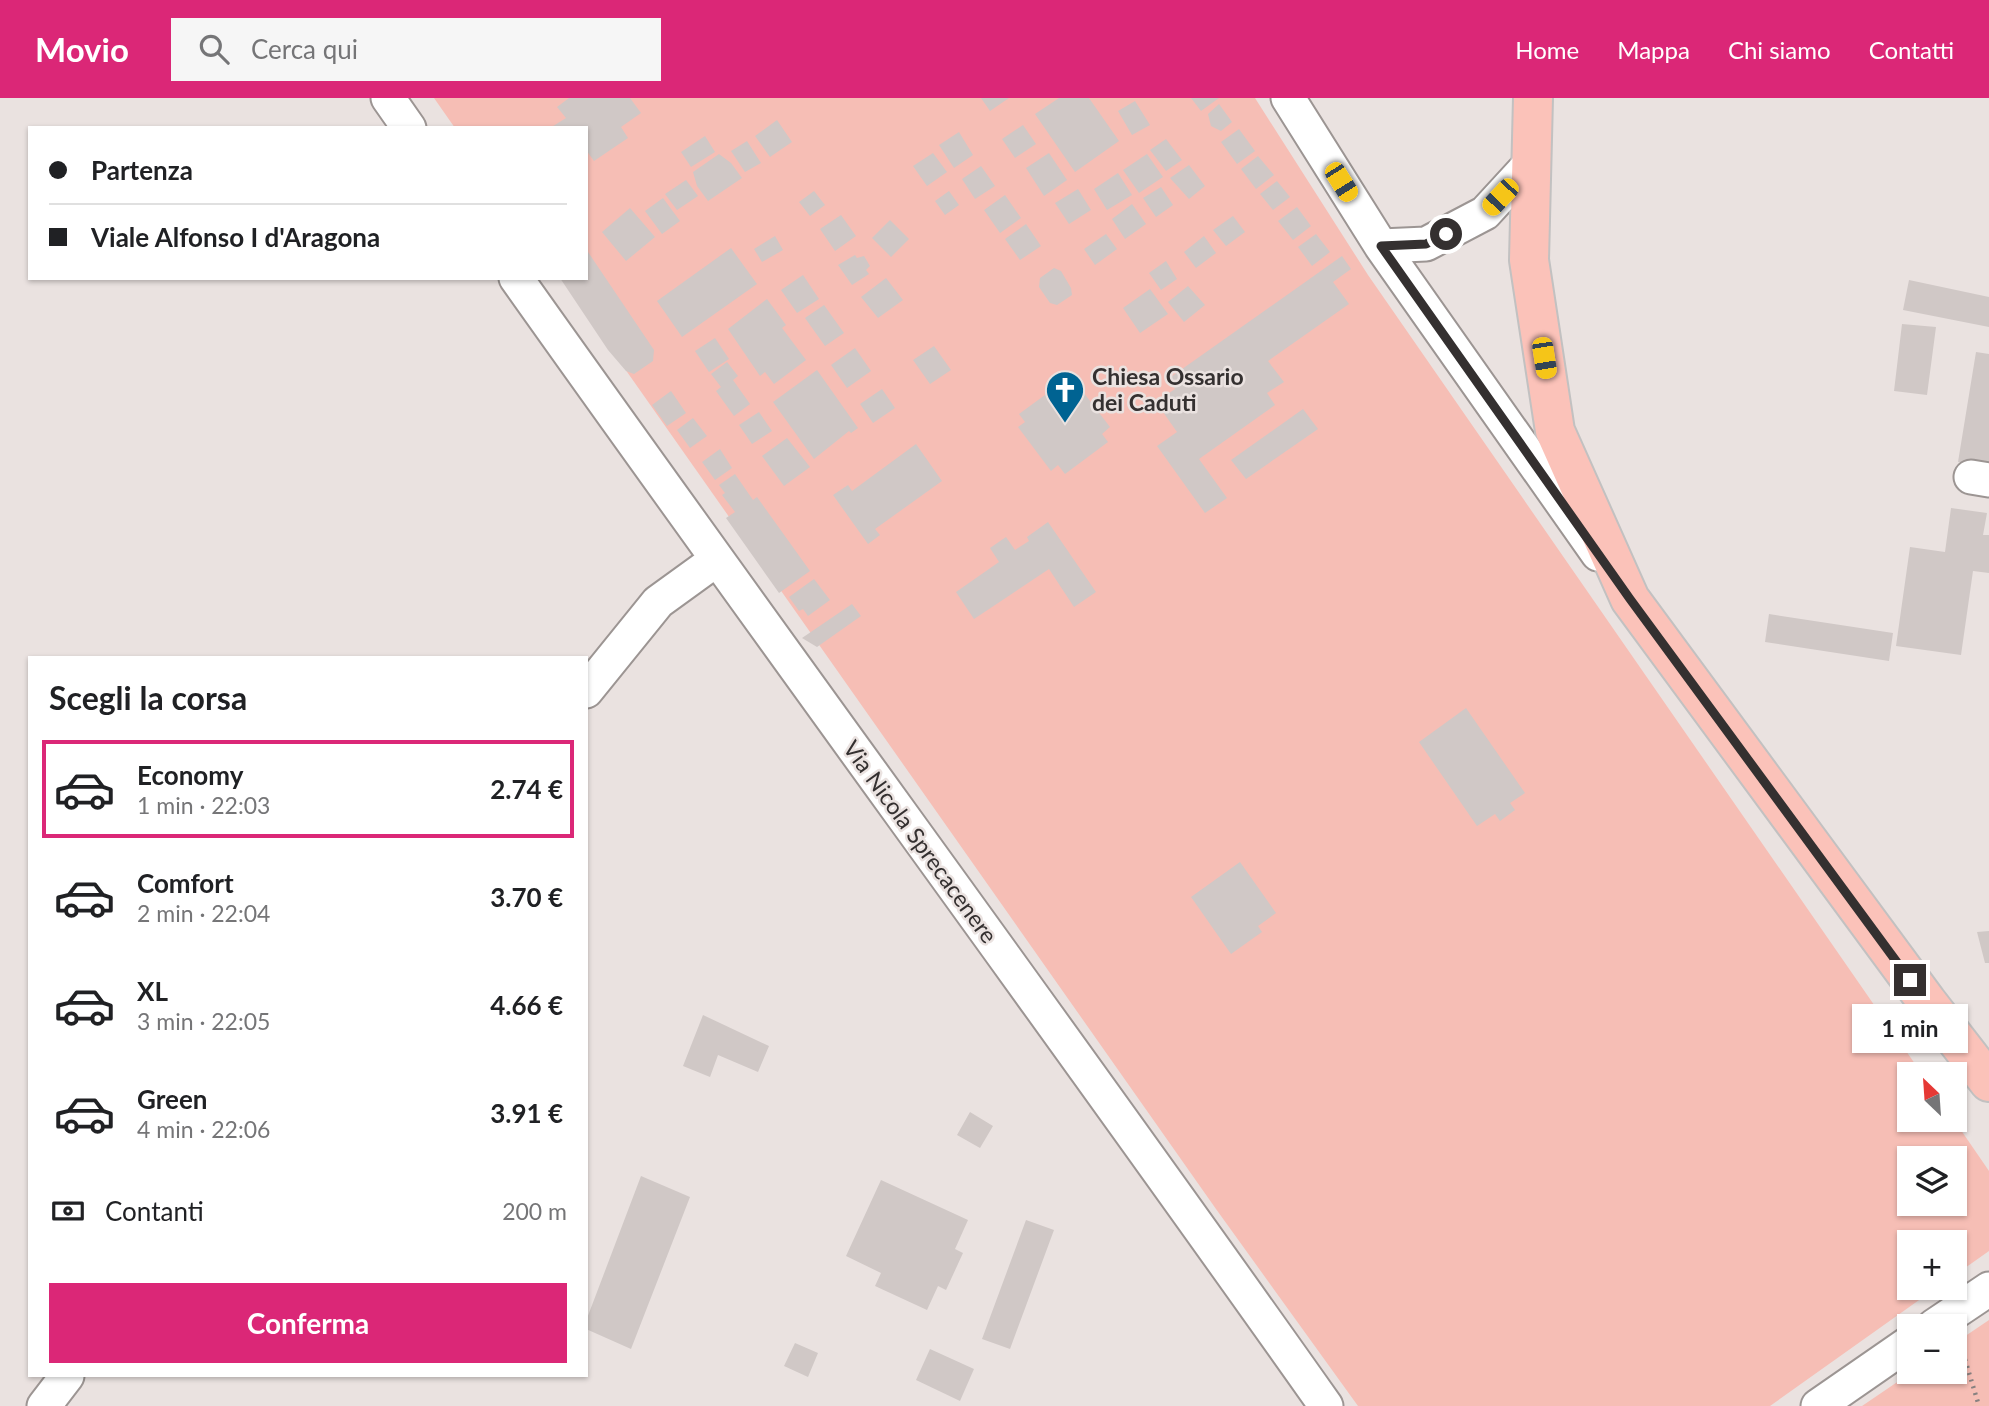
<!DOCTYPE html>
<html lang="it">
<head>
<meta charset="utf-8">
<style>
  :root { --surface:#fff; --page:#f6f6f6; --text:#202124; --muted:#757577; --line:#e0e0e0; --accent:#db2777 }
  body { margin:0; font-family:Lato,sans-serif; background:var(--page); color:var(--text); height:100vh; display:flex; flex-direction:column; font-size:26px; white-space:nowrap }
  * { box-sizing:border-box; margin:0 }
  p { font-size:23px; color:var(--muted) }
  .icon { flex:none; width:38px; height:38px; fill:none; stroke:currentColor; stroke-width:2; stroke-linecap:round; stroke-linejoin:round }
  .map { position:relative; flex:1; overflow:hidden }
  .sheet { position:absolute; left:28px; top:558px; width:560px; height:721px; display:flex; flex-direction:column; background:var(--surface); border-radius:0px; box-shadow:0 2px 5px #0004 }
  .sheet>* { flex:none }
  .guide { position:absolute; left:28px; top:28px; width:560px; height:154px; border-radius:0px; box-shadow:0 2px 5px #0004; display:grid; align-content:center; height:154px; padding:0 21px; background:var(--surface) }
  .needle { width:46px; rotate:335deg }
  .buttons { position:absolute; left:1897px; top:964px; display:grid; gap:14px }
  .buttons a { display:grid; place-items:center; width:70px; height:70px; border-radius:0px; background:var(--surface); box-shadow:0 2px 5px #0004; font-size:35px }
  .end { position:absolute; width:32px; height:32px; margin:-16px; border:9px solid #343030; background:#fff; box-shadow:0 0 0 4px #fff }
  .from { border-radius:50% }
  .bubble { position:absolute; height:49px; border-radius:0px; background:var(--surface); box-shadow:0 2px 5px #0004; font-size:23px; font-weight:700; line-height:49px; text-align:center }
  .car { position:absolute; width:21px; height:42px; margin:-21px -10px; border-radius:9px; box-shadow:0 0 5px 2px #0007; background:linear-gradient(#f5c518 24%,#345 0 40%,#f5c518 0 76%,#345 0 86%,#f5c518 0) }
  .guide b { display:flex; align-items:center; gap:24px; height:66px; font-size:26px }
  .guide b+b { border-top:2px solid var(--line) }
  .guide i { width:18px; height:18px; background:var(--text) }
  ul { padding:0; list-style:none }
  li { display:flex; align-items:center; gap:21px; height:98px; margin:0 14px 10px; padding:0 7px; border:4px solid transparent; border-radius:0px }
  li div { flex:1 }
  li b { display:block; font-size:26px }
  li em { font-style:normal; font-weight:700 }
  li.current { border-color:var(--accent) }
  li>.icon { width:63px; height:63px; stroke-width:1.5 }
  h2 { padding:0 21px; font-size:32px; line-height:84px }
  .pay { display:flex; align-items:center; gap:18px; height:77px; padding:0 21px; font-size:26px }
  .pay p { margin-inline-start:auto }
  .cta { display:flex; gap:14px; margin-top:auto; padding:14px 21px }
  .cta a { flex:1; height:80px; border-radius:0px; background:var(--accent); color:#fff; font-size:28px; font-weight:700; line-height:80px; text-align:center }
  header { display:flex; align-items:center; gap:42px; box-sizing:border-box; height:98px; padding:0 35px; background:var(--accent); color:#fff }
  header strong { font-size:33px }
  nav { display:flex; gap:38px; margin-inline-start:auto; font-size:24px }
  .search { width:490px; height:63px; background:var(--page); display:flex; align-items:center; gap:18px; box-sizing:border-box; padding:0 24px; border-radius:0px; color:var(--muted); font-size:26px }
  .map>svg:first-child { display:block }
</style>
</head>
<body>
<header>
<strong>Movio</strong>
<div class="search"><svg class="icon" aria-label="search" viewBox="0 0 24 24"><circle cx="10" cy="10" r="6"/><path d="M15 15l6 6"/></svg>Cerca qui</div>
<nav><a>Home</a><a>Mappa</a><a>Chi siamo</a><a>Contatti</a></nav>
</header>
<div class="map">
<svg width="1989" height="1308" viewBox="0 0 1989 1308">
  <rect width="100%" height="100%" fill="#eae2e0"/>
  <path fill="#f6beb5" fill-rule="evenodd" d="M 434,0 L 1255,0 L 1368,177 L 1922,976 L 1909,976 L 1909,1022 L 1954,1022 L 1989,1073 L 1989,1153 L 1955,1177 L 1955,1144 L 1909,1144 L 1909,1190 L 1936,1190 L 1770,1308 L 1358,1308 L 1216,1111 L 561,180 L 586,180 L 586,30 L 455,30 ZM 1909,1060 L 1955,1060 L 1955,1106 L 1909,1106 Z
    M 1989,1222 L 1989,1308 L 1862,1308 L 1912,1274 L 1955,1274 L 1955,1245 Z"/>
  <path fill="#d0c8c6" d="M 569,0 L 630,0 L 641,15 L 621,29 L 628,40 L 594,63 L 586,52 L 586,30 L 550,30 L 566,20 L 557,9 Z
    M 981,0 L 1009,0 L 990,13 Z
    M 1059,0 L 1089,0 L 1119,43 L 1075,74 L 1035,16 Z
    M 1191,0 L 1219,0 L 1201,13 Z
    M 1135,3 L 1150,27 L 1132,37 L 1118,13 Z
    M 1219,6 L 1232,24 L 1221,33 L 1211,28 L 1208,16 Z
    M 777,22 L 792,44 L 770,59 L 755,38 Z
    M 1023,27 L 1036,46 L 1015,60 L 1002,41 Z
    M 1239,31 L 1255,53 L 1237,66 L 1221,44 Z
    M 959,34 L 973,57 L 954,70 L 939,47 Z
    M 705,38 L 715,54 L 691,69 L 681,54 Z
    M 1166,41 L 1182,62 L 1166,73 L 1150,52 Z
    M 747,43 L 761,65 L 745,74 L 731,53 Z
    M 933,55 L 947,74 L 927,88 L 913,68 Z
    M 1049,55 L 1067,82 L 1044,98 L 1026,70 Z
    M 719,56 L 731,65 L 742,80 L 708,103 L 697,88 L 693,74 Z
    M 1147,56 L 1163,79 L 1139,95 L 1123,72 Z
    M 1258,58 L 1274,77 L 1256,91 L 1241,71 Z
    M 1189,67 L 1205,88 L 1189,101 L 1170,80 Z
    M 981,68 L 995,88 L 975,101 L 962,81 Z
    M 1118,75 L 1132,97 L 1107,112 L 1094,91 Z
    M 686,82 L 698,98 L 677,112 L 665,96 Z
    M 1277,83 L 1290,99 L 1273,112 L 1260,96 Z
    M 1161,89 L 1173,107 L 1156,119 L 1143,100 Z
    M 1078,91 L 1091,112 L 1069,126 L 1055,105 Z
    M 814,93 L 825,107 L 810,118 L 799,104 Z
    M 949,93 L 959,107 L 945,117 L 935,103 Z
    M 1005,97 L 1021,120 L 1000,135 L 984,112 Z
    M 663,100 L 680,123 L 662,136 L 645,113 Z
    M 1132,106 L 1146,126 L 1125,141 L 1112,121 Z
    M 1297,109 L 1311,128 L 1293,142 L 1278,123 Z
    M 630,110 L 655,139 L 626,163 L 602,134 Z
    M 841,117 L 856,138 L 835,153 L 820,131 Z
    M 1233,118 L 1245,134 L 1226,148 L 1213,132 Z
    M 890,122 L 909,141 L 891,159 L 872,140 Z
    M 1026,126 L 1041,148 L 1020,162 L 1005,141 Z
    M 1106,136 L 1117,151 L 1095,167 L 1084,151 Z
    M 1316,136 L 1330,154 L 1312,168 L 1298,149 Z
    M 775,138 L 783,152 L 762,164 L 754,151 Z
    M 1204,138 L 1216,155 L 1196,170 L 1184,154 Z
    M 731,150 L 757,186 L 682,239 L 657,203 Z
    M 586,151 L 654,252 L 653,263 L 634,276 L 626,273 L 608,252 L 560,180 L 586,180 Z
    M 855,157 L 857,160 L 864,158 L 870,168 L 866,172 L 869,176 L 852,187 L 838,167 Z
    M 1342,158 L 1351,171 L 1333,184 L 1349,206 L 1268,263 L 1284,284 L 1267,295 L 1275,307 L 1199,361 L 1227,400 L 1205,415 L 1157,348 L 1177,334 L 1156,304 L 1175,291 L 1168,281 Z
    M 1166,163 L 1177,181 L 1161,192 L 1149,175 Z
    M 1054,170 L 1061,173 L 1071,190 L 1072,197 L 1057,207 L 1050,205 L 1039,189 L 1040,180 Z
    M 803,177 L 819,201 L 797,215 L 781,192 Z
    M 886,180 L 903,202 L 878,220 L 861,199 Z
    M 1909,182 L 1989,199 L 1989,229 L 1903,212 Z
    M 1188,188 L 1205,207 L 1184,224 L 1168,204 Z
    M 1150,191 L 1168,216 L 1140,235 L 1123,210 Z
    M 767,201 L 786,227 L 782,230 L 806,262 L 774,286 L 765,274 L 760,278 L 728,231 Z
    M 824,207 L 844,235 L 825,248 L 805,220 Z
    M 1902,226 L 1936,229 L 1927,297 L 1894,293 Z
    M 715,240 L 729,261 L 709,274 L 695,253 Z
    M 934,248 L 951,272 L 930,286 L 913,262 Z
    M 855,250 L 871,273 L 847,290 L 831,267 Z
    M 1976,254 L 1989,256 L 1989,368 L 1958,364 Z
    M 727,264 L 738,278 L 733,282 L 750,306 L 734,318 L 716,293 L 721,289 L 711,276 Z
    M 817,272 L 858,330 L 851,335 L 849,333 L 814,361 L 773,304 Z
    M 1064,283 L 1070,291 L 1077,286 L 1110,329 L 1102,336 L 1108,344 L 1065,376 L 1058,367 L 1051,373 L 1018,329 L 1025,324 L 1019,316 Z
    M 882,291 L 895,310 L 873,325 L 860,306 Z
    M 671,293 L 686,315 L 667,328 L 652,307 Z
    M 1303,311 L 1318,331 L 1246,381 L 1231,362 Z
    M 759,314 L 772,333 L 752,346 L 739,327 Z
    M 693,320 L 707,338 L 690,350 L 677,332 Z
    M 787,340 L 810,369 L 784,388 L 762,358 Z
    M 916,346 L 942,383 L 875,431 L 880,437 L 868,446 L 833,397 L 848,387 L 852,393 Z
    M 720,351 L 732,370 L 715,382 L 702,364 Z
    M 735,376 L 753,402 L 757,399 L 810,473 L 779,495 L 726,420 L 735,414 L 722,397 L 725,395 L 719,387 Z
    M 1951,410 L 1987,415 L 1983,437 L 1989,437 L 1989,475 L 1973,473 L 1961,557 L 1896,548 L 1910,449 L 1945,454 Z
    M 1048,424 L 1096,494 L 1074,509 L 1049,471 L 974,521 L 956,494 L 999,464 L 990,450 L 1006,439 L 1015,452 L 1029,443 L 1027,439 Z
    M 814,481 L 830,502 L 808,518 L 803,511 L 799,513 L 789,499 Z
    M 852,506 L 861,518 L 817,549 L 802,540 Z
    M 1769,516 L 1893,535 L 1889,563 L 1765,544 Z
    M 1466,610 L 1525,695 L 1510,705 L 1515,712 L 1500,723 L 1495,716 L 1477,728 L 1419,644 Z
    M 1240,764 L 1276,815 L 1258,828 L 1262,834 L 1231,856 L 1191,799 Z
    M 1989,833 L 1989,865 L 1985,865 L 1977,834 Z
    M 703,917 L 769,948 L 758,974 L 718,957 L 710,979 L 683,968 Z
    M 970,1014 L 993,1028 L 980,1050 L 957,1037 Z
    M 641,1078 L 690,1099 L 631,1251 L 586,1231 L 586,1223 Z
    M 881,1082 L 968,1122 L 955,1151 L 963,1155 L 946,1192 L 938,1188 L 927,1212 L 875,1188 L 881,1175 L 846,1158 Z
    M 1026,1122 L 1054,1132 L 1010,1251 L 982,1241 Z
    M 795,1245 L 818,1255 L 808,1279 L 784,1268 Z
    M 930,1251 L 974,1271 L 960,1303 L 916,1282 Z"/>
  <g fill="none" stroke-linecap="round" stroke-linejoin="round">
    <g stroke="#9c9593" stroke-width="37">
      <path id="minor" d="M 388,0 L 409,30
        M 1288,0 L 1381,148 L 1598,456
        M 1381,148 L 1426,146 L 1485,115 L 1531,65
        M 516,180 C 784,558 1059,930 1326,1308
        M 1971,379 L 1989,382
        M 586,593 L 658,504 L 716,462
        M 1934,1228 L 1989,1191
        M 44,1308 L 67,1278
        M 1818,1308 L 1909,1245"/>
    </g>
    <g stroke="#c2c1c1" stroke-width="42">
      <path id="major" d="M 1533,0 L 1529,162 L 1555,333 L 1630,501 L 1927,904 L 1989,984"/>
    </g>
    <path stroke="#878180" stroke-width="4.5" stroke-dasharray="2 5" stroke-linecap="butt" d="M 1961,1248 L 1979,1308"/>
    <use href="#minor" stroke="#fff" stroke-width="33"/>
    <use href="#major" stroke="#fbc2b9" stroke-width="38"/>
  </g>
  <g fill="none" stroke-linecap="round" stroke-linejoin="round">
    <path stroke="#343030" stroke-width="9" d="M 1446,136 L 1426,146 L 1381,148 L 1630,501 L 1910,882"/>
  </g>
  <defs>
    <g id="church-pin" transform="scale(2.0125)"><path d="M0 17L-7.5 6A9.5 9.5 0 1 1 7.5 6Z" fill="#006392" stroke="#eae2e0"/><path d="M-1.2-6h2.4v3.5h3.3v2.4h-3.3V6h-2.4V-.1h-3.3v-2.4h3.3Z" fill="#fff"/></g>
  </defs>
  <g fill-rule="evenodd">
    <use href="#church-pin" x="1065" y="292"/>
  </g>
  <g text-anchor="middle" stroke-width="5" stroke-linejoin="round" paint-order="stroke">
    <g font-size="23" font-weight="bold" fill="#343030" stroke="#eae2e0" text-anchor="start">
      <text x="1092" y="287">Chiesa Ossario<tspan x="1092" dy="26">dei Caduti</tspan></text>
    </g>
    <g font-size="23" fill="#343030" stroke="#eae2e0">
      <text transform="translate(920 744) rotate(54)" y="8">Via Nicola Sprecacenere</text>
    </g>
  </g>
</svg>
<div class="buttons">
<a><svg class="needle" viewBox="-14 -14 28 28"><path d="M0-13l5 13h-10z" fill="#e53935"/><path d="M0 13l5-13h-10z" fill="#757577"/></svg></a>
<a><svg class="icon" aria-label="layers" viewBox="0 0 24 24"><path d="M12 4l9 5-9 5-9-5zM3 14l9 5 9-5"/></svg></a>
<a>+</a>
<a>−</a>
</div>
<i class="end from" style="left:1446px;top:136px"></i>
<i class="end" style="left:1910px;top:882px"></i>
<div class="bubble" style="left:1852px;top:906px;width:116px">1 min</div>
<i class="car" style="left:1341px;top:84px;rotate:148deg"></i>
<i class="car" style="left:1500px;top:99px;rotate:223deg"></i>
<i class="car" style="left:1544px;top:260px;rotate:171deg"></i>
<div class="guide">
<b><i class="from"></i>Partenza</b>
<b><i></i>Viale Alfonso I d'Aragona</b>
</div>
<section class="sheet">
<h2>Scegli la corsa</h2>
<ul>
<li class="current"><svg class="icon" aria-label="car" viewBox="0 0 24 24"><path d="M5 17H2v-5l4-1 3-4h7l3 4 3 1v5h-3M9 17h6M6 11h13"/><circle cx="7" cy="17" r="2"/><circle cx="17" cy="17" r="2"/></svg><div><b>Economy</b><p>1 min · 22:03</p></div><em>2.74 €</em></li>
<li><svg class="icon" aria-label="car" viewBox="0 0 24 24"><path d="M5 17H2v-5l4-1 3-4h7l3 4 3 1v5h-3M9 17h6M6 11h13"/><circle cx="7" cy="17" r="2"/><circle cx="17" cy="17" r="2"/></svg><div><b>Comfort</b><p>2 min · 22:04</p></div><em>3.70 €</em></li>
<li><svg class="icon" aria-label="car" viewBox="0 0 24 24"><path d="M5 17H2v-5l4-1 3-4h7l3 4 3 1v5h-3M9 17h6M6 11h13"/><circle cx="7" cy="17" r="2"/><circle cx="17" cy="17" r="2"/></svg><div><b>XL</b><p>3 min · 22:05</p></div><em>4.66 €</em></li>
<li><svg class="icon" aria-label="car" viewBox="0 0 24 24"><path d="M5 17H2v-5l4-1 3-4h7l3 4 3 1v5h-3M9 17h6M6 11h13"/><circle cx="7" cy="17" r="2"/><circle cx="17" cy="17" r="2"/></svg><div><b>Green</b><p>4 min · 22:06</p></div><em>3.91 €</em></li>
</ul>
<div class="pay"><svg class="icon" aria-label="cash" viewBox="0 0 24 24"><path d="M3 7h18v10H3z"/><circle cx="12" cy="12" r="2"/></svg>Contanti<p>200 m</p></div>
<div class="cta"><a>Conferma</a></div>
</section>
</div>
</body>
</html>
